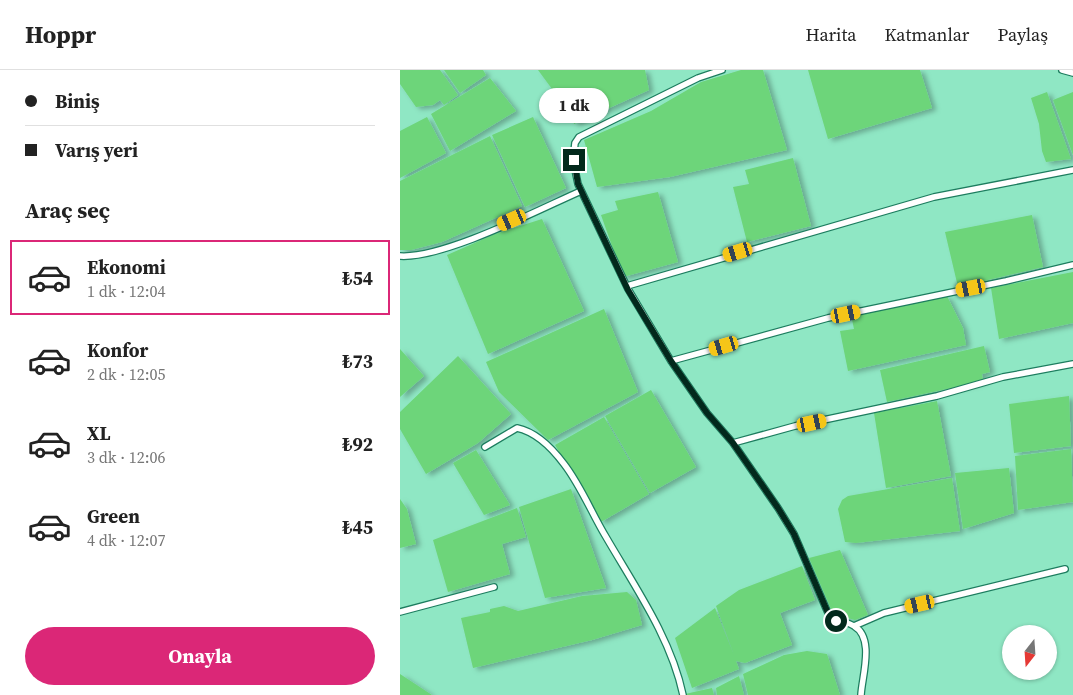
<!DOCTYPE html>
<html lang="tr">
<head>
<meta charset="utf-8">
<style>
  :root { --surface:#fff; --page:#f2f2f2; --text:#222; --muted:#767676; --line:#e0e0e0; --accent:#db2777 }
  body { margin:0; font-family:"Source Serif 4",serif; background:var(--page); color:var(--text); height:100vh; display:flex; flex-direction:column; font-size:19px; white-space:nowrap }
  * { box-sizing:border-box; margin:0 }
  p { font-size:16px; color:var(--muted) }
  .icon { flex:none; width:28px; height:28px; fill:none; stroke:currentColor; stroke-width:2; stroke-linecap:round; stroke-linejoin:round }
  .map { position:relative; flex:1; overflow:hidden }
  .details { display:flex; flex-direction:column; background:var(--surface); width:400px }
  .details>* { flex:none }
  .top-card { display:grid; align-content:center; height:110px; padding:0 25px; background:var(--surface) }
  .needle { width:32px; rotate:197deg }
  .buttons { position:absolute; left:602px; top:555px; display:grid; gap:10px }
  .buttons a { display:grid; place-items:center; width:55px; height:55px; border-radius:50%; background:var(--surface); box-shadow:0 1px 4px #0004; font-size:25px }
  .end { position:absolute; width:22px; height:22px; margin:-11px; border:6px solid #02291c; background:#fff; box-shadow:0 0 0 2px #fff }
  .from { border-radius:50% }
  .bubble { position:absolute; height:35px; border-radius:18px; background:var(--surface); box-shadow:0 1px 4px #0004; font-size:16px; font-weight:700; line-height:35px; text-align:center }
  .car { position:absolute; width:15px; height:30px; margin:-15px -8px; border-radius:6px; box-shadow:0 0 4px 1px #0007; background:linear-gradient(#f5c518 24%,#345 0 40%,#f5c518 0 76%,#345 0 86%,#f5c518 0) }
  .top-card b { display:flex; align-items:center; gap:18px; height:48px; font-size:19px }
  .top-card b+b { border-top:1px solid var(--line) }
  .top-card i { width:12px; height:12px; background:var(--text) }
  ul { padding:0; list-style:none }
  li { display:flex; align-items:center; gap:15px; height:75px; margin:0 10px 8px; padding:0 15px; border:2px solid transparent; border-radius:0px }
  li div { flex:1 }
  li b { display:block; font-size:19px }
  li em { font-style:normal; font-weight:700 }
  li.current { border-color:var(--accent) }
  li>.icon { width:45px; height:45px; stroke-width:1.5 }
  h2 { padding:0 25px; font-size:22px; line-height:60px }
  .action { display:flex; gap:10px; margin-top:auto; padding:10px 25px }
  .action a { flex:1; height:58px; border-radius:30px; background:var(--accent); color:#fff; font-size:20px; font-weight:700; line-height:58px; text-align:center }
  header { display:flex; align-items:center; gap:30px; box-sizing:border-box; height:70px; padding:0 25px; background:var(--surface); border-bottom:1px solid var(--line) }
  header strong { font-size:24px }
  nav { display:flex; gap:28px; margin-inline-start:auto; font-size:18px }
  main { display:flex; flex:1; min-height:0 }
  .map>svg:first-child { display:block }
</style>
</head>
<body>
<header>
<strong>Hoppr</strong>
<nav><a>Harita</a><a>Katmanlar</a><a>Paylaş</a></nav>
</header>
<main>
<section class="details">
<div class="top-card">
<b><i class="from"></i>Biniş</b>
<b><i></i>Varış yeri</b>
</div>
<h2>Araç seç</h2>
<ul>
<li class="current"><svg class="icon" aria-label="car" viewBox="0 0 24 24"><path d="M5 17H2v-5l4-1 3-4h7l3 4 3 1v5h-3M9 17h6M6 11h13"/><circle cx="7" cy="17" r="2"/><circle cx="17" cy="17" r="2"/></svg><div><b>Ekonomi</b><p>1 dk · 12:04</p></div><em>₺54</em></li>
<li><svg class="icon" aria-label="car" viewBox="0 0 24 24"><path d="M5 17H2v-5l4-1 3-4h7l3 4 3 1v5h-3M9 17h6M6 11h13"/><circle cx="7" cy="17" r="2"/><circle cx="17" cy="17" r="2"/></svg><div><b>Konfor</b><p>2 dk · 12:05</p></div><em>₺73</em></li>
<li><svg class="icon" aria-label="car" viewBox="0 0 24 24"><path d="M5 17H2v-5l4-1 3-4h7l3 4 3 1v5h-3M9 17h6M6 11h13"/><circle cx="7" cy="17" r="2"/><circle cx="17" cy="17" r="2"/></svg><div><b>XL</b><p>3 dk · 12:06</p></div><em>₺92</em></li>
<li><svg class="icon" aria-label="car" viewBox="0 0 24 24"><path d="M5 17H2v-5l4-1 3-4h7l3 4 3 1v5h-3M9 17h6M6 11h13"/><circle cx="7" cy="17" r="2"/><circle cx="17" cy="17" r="2"/></svg><div><b>Green</b><p>4 dk · 12:07</p></div><em>₺45</em></li>
</ul>
<div class="action"><a>Onayla</a></div>
</section>
<div class="map">
<svg width="673" height="625" viewBox="0 0 673 625">
  <defs>
    <filter id="shadow"><feDropShadow dx="4.5" dy="2.5" stdDeviation="2.5" flood-color="#0004"/></filter>
  </defs>
  <rect width="100%" height="100%" fill="#8fe7c4"/>
  <path fill="#6dd57a" filter="url(#shadow)" d="M 0,0 L 40,0 L 58,25 L 44,35 L 40,30 L 33,35 L 16,37 L 0,14 Z
    M 44,0 L 83,0 L 86,5 L 60,23 Z
    M 138,0 L 245,0 L 249,20 L 174,54 L 172,46 Z
    M 341,0 L 363,0 L 387,80 L 270,107 L 197,117 L 184,70 L 251,41 L 301,12 Z
    M 408,0 L 520,0 L 532,38 L 428,69 Z
    M 90,8 L 116,41 L 50,81 L 31,44 Z
    M 647,22 L 671,89 L 646,92 L 642,81 L 639,54 L 631,28 Z
    M 673,22 L 673,85 L 653,30 Z
    M 27,47 L 46,83 L 0,108 L 0,61 Z
    M 133,47 L 166,118 L 125,137 L 92,65 Z
    M 90,66 L 122,136 L 42,172 L 11,180 L 0,180 L 0,111 Z
    M 393,88 L 411,156 L 347,172 L 333,117 L 349,114 L 345,100 Z
    M 258,122 L 278,192 L 223,207 L 201,145 L 218,140 L 215,131 Z
    M 632,145 L 643,197 L 558,217 L 545,162 Z
    M 142,149 L 184,241 L 88,284 L 47,185 L 95,164 Z
    M 673,202 L 673,253 L 599,269 L 591,218 Z
    M 547,226 L 563,258 L 566,275 L 448,301 L 440,261 L 454,259 L 451,245 Z
    M 204,239 L 238,322 L 148,370 L 99,322 L 86,292 Z
    M 584,276 L 590,302 L 582,304 L 583,311 L 487,332 L 480,300 Z
    M 0,279 L 24,306 L 0,327 Z
    M 58,286 L 111,344 L 78,373 L 26,404 L 0,359 L 0,342 Z
    M 251,320 L 296,397 L 250,423 L 205,346 Z
    M 669,326 L 671,376 L 614,383 L 609,334 Z
    M 537,331 L 551,406 L 486,418 L 474,343 Z
    M 204,347 L 249,424 L 201,452 L 155,375 Z
    M 671,379 L 673,432 L 618,440 L 615,386 Z
    M 76,380 L 110,435 L 84,445 L 53,393 Z
    M 609,398 L 614,443 L 563,459 L 555,403 Z
    M 552,408 L 560,461 L 456,473 L 445,472 L 438,439 L 442,430 L 448,426 Z
    M 171,419 L 206,518 L 145,528 L 119,437 Z
    M 0,429 L 7,439 L 16,474 L 0,478 Z
    M 117,438 L 126,467 L 102,474 L 110,504 L 48,522 L 33,470 Z
    M 440,480 L 468,545 L 455,550 L 433,544 L 409,488 Z
    M 402,496 L 415,530 L 380,543 L 392,575 L 345,593 L 336,591 L 339,599 L 292,618 L 275,568 L 315,538 L 334,585 L 316,536 L 339,520 Z
    M 227,522 L 236,530 L 242,555 L 192,570 L 73,598 L 61,548 L 90,542 L 90,539 L 104,536 L 118,541 L 182,526 Z
    M 407,581 L 427,584 L 440,625 L 348,625 L 343,604 L 384,585 Z
    M 0,604 L 32,625 L 0,625 Z
    M 339,606 L 344,625 L 317,625 L 316,618 Z
    M 312,618 L 314,625 L 285,625 L 285,624 Z"/>
  <g fill="none" stroke-linecap="round" stroke-linejoin="round">
    <g stroke="#1d7d5f" stroke-width="8">
      <path id="lane" d="M 322,0 L 298,8 L 179,67 L 175,73 L 173,90 L 178,114 L 228,219 L 271,291 L 307,343 L 333,373 L 378,438 L 394,464 L 428,543 C 440,556 443,549 454,556 C 475,568 462,606 461,625
        M 662,0 L 673,3
        M 0,186 C 43,189 138,140 181,121
        M 227,216 L 534,127 L 673,100
        M 271,291 L 428,248 L 606,211 L 673,195
        M 333,373 L 395,356 L 537,326 L 603,307 L 673,294
        M 85,377 L 117,358 C 136,362 152,378 164,394 C 181,416 192,444 206,467 C 235,517 271,568 283,625
        M 0,542 L 94,517
        M 454,556 L 484,543 L 665,499"/>
    </g>
    <use href="#lane" stroke="#fff" stroke-width="5.5"/>
  </g>
  <g fill="none" stroke-linecap="round" stroke-linejoin="round">
    <path stroke="#02291c" stroke-width="6" d="M 174,90 L 178,114 L 228,220 L 271,291 L 307,343 L 333,373 L 378,438 L 394,464 L 428,543 L 436,551"/>
  </g>
</svg>
<div class="buttons">
<a><svg class="needle" viewBox="-14 -14 28 28"><path d="M0-13l5 13h-10z" fill="#e53935"/><path d="M0 13l5-13h-10z" fill="#767676"/></svg></a>
</div>
<i class="end from" style="left:436px;top:551px"></i>
<i class="end" style="left:174px;top:90px"></i>
<div class="bubble" style="left:139px;top:18px;width:70px">1 dk</div>
<i class="car" style="left:112px;top:150px;rotate:247deg"></i>
<i class="car" style="left:338px;top:182px;rotate:253deg"></i>
<i class="car" style="left:571px;top:218px;rotate:259deg"></i>
<i class="car" style="left:446px;top:244px;rotate:78deg"></i>
<i class="car" style="left:324px;top:276px;rotate:254deg"></i>
<i class="car" style="left:412px;top:353px;rotate:78deg"></i>
<i class="car" style="left:520px;top:534px;rotate:257deg"></i>
</div>
</main>
</body>
</html>
